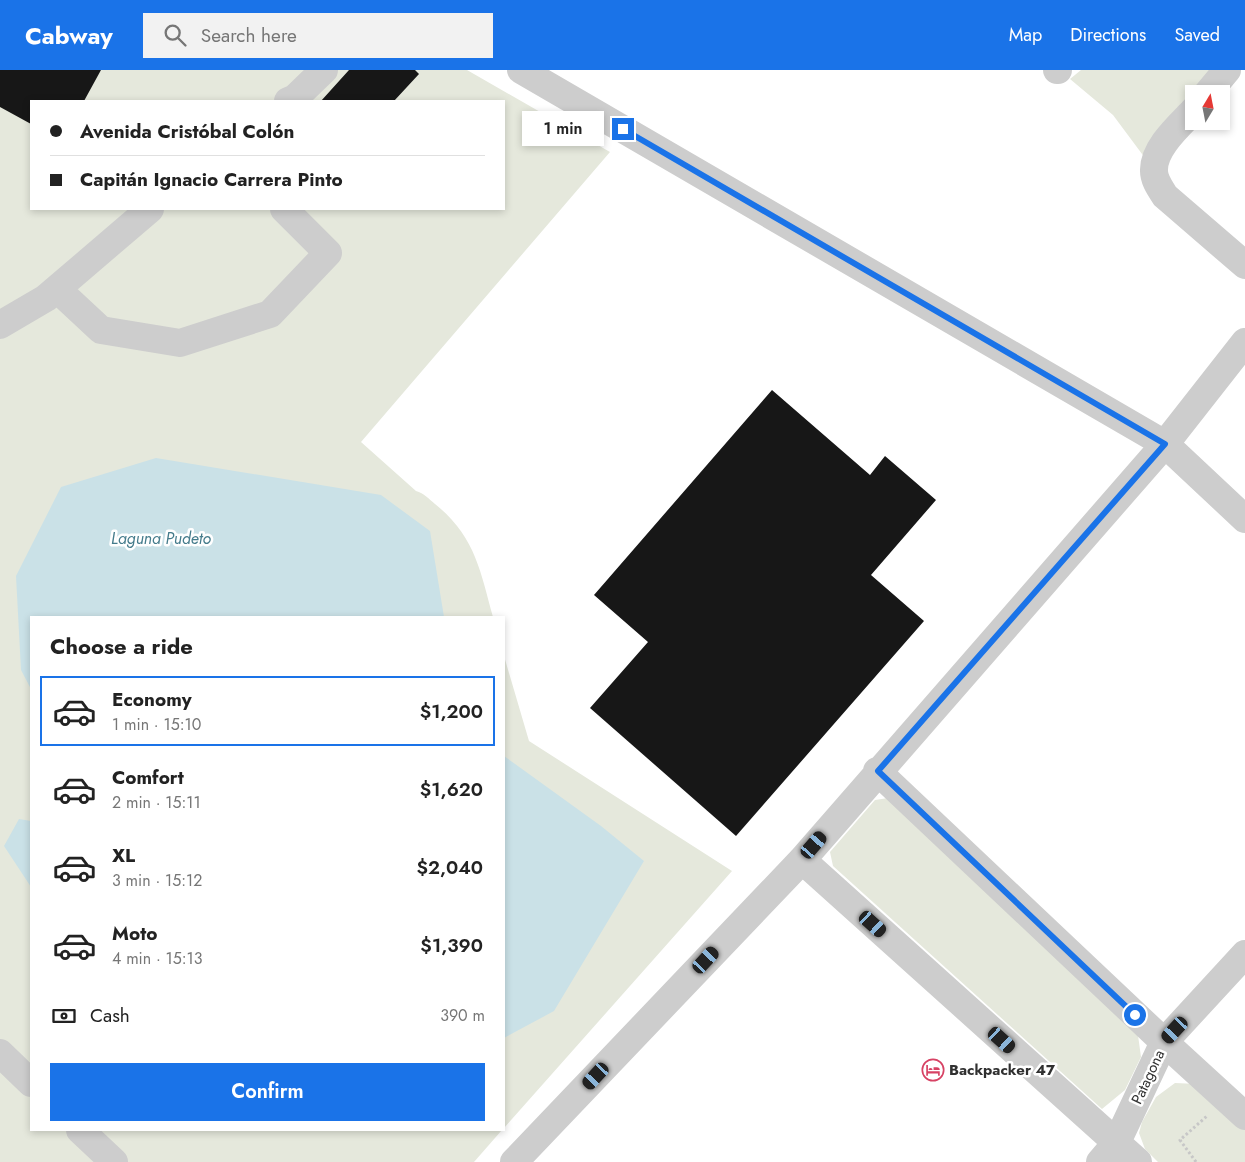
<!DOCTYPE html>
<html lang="en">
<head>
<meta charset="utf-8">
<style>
  :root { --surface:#fff; --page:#f2f2f2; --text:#222; --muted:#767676; --line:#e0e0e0; --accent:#1a73e8 }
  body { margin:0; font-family:Jost,sans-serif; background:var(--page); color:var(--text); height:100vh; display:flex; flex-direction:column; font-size:19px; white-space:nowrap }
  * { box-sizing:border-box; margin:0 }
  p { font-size:16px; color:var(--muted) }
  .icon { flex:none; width:28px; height:28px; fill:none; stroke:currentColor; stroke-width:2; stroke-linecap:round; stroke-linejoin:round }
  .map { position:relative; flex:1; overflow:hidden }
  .side { position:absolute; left:30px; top:546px; width:475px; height:515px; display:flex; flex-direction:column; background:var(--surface); border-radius:0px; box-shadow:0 2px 8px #0003 }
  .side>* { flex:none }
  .banner { position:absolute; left:30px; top:30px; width:475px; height:110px; border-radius:0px; box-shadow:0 2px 8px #0003; display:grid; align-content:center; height:110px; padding:0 20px; background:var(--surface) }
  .needle { width:32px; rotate:10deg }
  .tools { position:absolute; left:1185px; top:15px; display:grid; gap:10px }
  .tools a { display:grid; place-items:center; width:45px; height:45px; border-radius:0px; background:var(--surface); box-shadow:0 2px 8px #0003; font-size:25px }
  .end { position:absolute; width:22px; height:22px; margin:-11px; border:6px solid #1a73e8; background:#fff; box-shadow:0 0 0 2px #fff }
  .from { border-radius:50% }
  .bubble { position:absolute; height:35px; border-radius:0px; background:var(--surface); box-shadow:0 2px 8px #0003; font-size:16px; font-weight:600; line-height:35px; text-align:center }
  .car { position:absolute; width:15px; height:30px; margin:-15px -8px; border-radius:6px; box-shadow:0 0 4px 1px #0007; background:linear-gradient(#222 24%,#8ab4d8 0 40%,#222 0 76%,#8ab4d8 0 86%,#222 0) }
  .banner b { display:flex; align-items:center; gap:18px; height:48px; font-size:19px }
  .banner b+b { border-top:1px solid var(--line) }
  .banner i { width:12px; height:12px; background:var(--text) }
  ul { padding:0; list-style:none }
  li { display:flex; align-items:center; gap:15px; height:70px; margin:0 10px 8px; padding:0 10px; border:2px solid transparent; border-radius:0px }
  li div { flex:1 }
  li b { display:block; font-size:19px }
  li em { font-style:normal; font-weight:600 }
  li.selected { border-color:var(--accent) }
  li>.icon { width:45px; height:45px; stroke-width:1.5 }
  h2 { padding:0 20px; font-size:22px; line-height:60px }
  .pay { display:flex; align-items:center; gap:12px; height:55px; padding:0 20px; font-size:19px }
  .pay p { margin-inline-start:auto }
  .primary-button { display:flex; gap:10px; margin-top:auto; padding:10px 20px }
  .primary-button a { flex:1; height:58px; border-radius:0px; background:var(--accent); color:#fff; font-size:20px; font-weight:600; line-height:58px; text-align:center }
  header { display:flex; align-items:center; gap:30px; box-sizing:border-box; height:70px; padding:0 25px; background:var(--accent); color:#fff }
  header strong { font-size:24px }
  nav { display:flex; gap:28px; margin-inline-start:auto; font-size:18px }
  .search { width:350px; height:45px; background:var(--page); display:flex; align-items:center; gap:12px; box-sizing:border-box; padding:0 18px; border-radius:0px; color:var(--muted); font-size:19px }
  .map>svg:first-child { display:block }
</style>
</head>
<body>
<header>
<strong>Cabway</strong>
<div class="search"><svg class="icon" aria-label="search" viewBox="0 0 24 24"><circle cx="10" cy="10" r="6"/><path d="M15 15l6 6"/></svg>Search here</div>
<nav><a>Map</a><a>Directions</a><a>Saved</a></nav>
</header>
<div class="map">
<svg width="1245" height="1092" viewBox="0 0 1245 1092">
  <rect width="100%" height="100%" fill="#fff"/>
  <path fill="#e5e8dc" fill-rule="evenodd" d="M 0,0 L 467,0 L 610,82 L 361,372 L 416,421 C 424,423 429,429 435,434 C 475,466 480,500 493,547 L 31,548 L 31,1060 L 502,1060 L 474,1092 L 0,1092 ZM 31,31 L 504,31 L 504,139 L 31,139 Z
    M 1081,0 L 1226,0 L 1194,24 L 1194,35 L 1145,88 L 1113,45 L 1070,9 Z
    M 504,586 L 529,671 L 732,801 L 504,1058 Z
    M 895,727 L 1137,958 L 1141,987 L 1125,1020 L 1102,1039 L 833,796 L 830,782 L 875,730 Z
    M 1175,1013 L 1197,1014 L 1245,1057 L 1245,1092 L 1158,1092 L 1145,1079 L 1139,1063 L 1142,1052 L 1156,1027 Z"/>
  <path fill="#cae1e7" d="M 156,388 L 381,425 L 430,461 L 444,547 L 31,548 L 31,619 L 21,600 L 16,506 L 61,417 Z
    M 504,686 L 601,756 L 644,791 L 554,941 L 504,968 Z
    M 19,749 L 31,751 L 31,817 L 4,776 Z"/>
  <path fill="#171717" d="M 0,0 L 101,0 L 84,31 L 31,31 L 31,54 L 0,37 Z
    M 349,0 L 415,0 L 419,4 L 394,31 L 321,31 Z
    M 772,320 L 870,405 L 885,386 L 936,430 L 871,505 L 924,551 L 736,766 L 590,638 L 648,572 L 594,525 Z"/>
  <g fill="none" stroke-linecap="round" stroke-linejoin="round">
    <path stroke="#c7c7c7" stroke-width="3" stroke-dasharray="2.5 2.5" stroke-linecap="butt" d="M 1196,1092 L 1180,1070 L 1207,1046"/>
    <path stroke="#cdcdcd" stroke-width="28" d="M 521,0 L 1165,374 L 1245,449
      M 1057,0 L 1058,0
      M 1207,24 L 1227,0
      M 288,31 L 295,28 L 324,0
      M 1194,40 C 1180,55 1153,78 1154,101 C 1154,110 1160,118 1165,126 L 1245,195
      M 57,219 L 101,260 L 180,273 L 270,244 L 328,183 L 284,139
      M 0,255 L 46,228 L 150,139
      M 877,701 L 1164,972 L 1245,1046
      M 802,790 L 1138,1092
      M 0,983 L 31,1013
      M 80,1060 L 114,1092
      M 514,1092 L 802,790 L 1165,374 L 1245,272
      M 1100,1092 L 1117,1072 L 1164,972 L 1245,884"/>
  </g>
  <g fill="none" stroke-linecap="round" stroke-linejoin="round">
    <path stroke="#1a73e8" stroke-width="6" d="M 623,59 L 1165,374 L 878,701 L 1135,945"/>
  </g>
  <defs>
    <g id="hotel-ring" transform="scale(1.125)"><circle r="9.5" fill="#fff" stroke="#d74264" stroke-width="1.5"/><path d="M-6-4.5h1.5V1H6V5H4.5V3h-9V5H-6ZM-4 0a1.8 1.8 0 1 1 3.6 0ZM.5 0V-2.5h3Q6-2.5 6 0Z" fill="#d74264"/></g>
  </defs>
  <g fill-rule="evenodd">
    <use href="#hotel-ring" x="933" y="1000"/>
  </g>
  <g text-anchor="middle" stroke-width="5" stroke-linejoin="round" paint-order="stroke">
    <g font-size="15" font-weight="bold" fill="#303030" stroke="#fff" text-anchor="start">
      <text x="949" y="1005">Backpacker 47</text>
    </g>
    <g font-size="15" fill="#303030" stroke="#fff">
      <text transform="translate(1148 1007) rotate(-65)" y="5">Patagona</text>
    </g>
    <g font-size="16" font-style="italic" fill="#447b8b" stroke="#fff">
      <text x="161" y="474">Laguna Pudeto</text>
    </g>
  </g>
</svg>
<div class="tools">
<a><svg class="needle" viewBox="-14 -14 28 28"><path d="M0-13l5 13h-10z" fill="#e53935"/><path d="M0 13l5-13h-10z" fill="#767676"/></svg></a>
</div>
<i class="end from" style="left:1135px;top:945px"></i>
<i class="end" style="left:623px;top:59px"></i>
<div class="bubble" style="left:522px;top:41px;width:82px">1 min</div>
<i class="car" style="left:814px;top:775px;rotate:41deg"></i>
<i class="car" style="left:873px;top:854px;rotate:132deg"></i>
<i class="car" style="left:706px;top:890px;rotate:43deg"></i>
<i class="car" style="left:1175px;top:960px;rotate:223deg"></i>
<i class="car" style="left:1002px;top:970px;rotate:132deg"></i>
<i class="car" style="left:596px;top:1006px;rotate:223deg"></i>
<div class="banner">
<b><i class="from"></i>Avenida Cristóbal Colón</b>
<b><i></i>Capitán Ignacio Carrera Pinto</b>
</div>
<section class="side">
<h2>Choose a ride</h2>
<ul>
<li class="selected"><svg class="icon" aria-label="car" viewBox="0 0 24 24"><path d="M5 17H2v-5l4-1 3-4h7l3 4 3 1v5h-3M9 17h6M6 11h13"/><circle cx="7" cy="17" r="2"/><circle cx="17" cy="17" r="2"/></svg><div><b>Economy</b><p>1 min · 15:10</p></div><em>$1,200</em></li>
<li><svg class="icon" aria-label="car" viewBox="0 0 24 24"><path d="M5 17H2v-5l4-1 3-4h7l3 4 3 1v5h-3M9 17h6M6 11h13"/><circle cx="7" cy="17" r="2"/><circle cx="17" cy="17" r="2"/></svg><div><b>Comfort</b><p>2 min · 15:11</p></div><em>$1,620</em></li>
<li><svg class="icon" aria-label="car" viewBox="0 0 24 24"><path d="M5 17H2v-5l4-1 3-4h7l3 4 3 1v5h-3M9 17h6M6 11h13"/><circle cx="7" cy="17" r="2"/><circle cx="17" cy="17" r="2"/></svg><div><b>XL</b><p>3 min · 15:12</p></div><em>$2,040</em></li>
<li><svg class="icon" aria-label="car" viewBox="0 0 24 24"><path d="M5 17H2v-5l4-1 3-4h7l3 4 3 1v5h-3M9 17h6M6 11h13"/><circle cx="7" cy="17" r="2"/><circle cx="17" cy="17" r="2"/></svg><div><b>Moto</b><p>4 min · 15:13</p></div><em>$1,390</em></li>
</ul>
<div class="pay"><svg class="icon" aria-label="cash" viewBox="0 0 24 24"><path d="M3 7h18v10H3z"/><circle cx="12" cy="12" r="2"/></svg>Cash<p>390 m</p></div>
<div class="primary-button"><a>Confirm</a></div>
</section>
</div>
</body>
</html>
